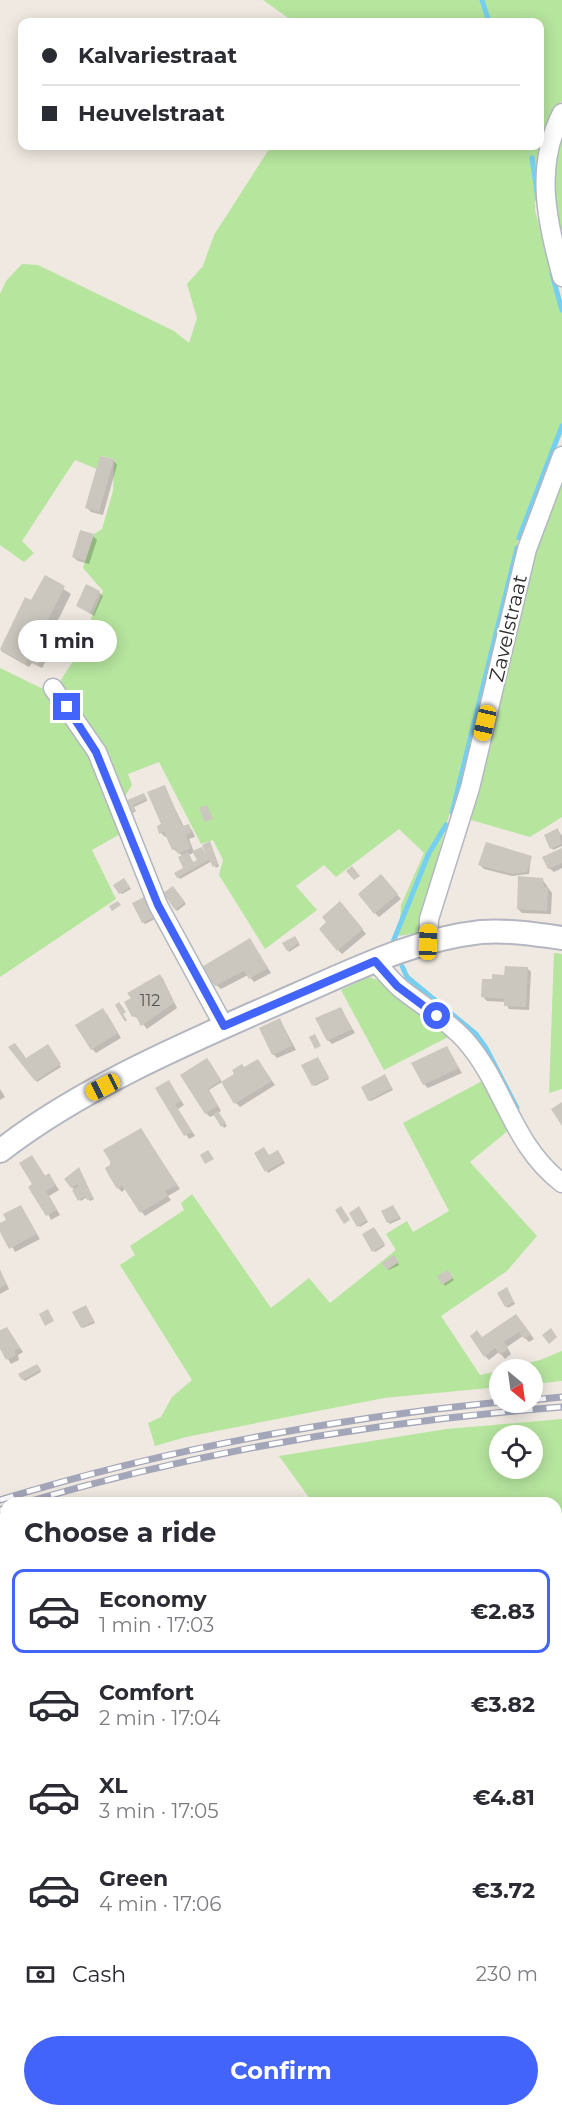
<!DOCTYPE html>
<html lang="en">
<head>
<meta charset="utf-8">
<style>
  :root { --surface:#fff; --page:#f7f7f7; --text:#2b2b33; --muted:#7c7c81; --line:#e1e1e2; --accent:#4264fb }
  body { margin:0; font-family:Montserrat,sans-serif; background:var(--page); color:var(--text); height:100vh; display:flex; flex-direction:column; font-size:22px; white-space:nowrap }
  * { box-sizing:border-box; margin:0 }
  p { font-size:20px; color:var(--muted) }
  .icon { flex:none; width:33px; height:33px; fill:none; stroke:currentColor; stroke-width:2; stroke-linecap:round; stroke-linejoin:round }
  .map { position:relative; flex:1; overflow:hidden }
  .panel { position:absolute; left:0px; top:1497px; width:562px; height:620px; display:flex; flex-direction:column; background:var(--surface); border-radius:18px 18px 0 0; box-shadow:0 3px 15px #0003 }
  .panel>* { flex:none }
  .top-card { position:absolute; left:18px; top:18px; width:526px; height:132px; border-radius:12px; box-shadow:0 3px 15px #0003; display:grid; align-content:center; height:132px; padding:0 24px; background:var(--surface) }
  .needle { width:39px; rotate:151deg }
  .tools { position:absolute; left:489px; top:1359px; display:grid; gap:12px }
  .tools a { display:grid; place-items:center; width:54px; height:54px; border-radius:50%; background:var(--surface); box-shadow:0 3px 15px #0003; font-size:30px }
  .end { position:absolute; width:27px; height:27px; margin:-14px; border:8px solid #4264fb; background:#fff; box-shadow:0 0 0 3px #fff }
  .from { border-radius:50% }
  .bubble { position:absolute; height:42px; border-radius:21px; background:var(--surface); box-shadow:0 3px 15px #0003; font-size:20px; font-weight:700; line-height:42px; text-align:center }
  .car { position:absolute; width:18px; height:36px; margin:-18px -9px; border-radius:8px; box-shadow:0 0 4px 2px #0007; background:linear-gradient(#f5c518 24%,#345 0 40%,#f5c518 0 76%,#345 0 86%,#f5c518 0) }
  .top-card b { display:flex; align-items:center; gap:21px; height:57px; font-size:22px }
  .top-card b+b { border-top:2px solid var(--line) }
  .top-card i { width:15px; height:15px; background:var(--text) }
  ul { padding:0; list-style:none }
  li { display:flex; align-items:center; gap:18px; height:84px; margin:0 12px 9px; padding:0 12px; border:3px solid transparent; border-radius:12px }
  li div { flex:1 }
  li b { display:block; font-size:22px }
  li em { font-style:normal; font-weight:700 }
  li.on { border-color:var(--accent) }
  li>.icon { width:54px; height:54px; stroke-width:1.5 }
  h2 { padding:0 24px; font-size:27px; line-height:72px }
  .pay { display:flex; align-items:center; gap:15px; height:66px; padding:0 24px; font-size:22px }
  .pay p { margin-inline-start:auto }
  .cta { display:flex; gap:12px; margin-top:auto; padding:12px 24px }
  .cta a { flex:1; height:69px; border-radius:36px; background:var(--accent); color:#fff; font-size:24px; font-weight:700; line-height:69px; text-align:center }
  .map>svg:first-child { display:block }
</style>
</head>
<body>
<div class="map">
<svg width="562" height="2116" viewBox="0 0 562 2116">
  <rect width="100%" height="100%" fill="#efe9e1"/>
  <path fill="#b6e59e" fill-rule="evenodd" d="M 263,0 L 562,0 L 562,101 L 545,128 L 537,158 L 535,210 L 562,311 L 562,429 L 518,541 L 496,642 L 417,933 L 399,936 L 401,905 L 424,853 L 399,829 L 336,877 L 324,865 L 296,886 L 317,910 L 265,949 L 219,875 L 223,860 L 213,840 L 201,844 L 159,762 L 128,774 L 132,785 L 124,798 L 129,829 L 92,850 L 116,899 L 0,977 L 0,668 L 43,689 L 51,695 L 72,663 L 103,591 L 83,568 L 94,534 L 102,529 L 113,491 L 114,459 L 101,456 L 97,469 L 75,460 L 22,541 L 34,553 L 24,562 L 0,545 L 0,294 L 6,281 L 22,264 L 38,265 L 174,331 L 189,343 L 197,318 L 187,284 L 203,266 L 214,235 L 271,146 L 540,146 L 540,22 L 294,22 Z
    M 562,136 L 562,255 C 554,211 550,180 562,136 Z
    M 562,478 L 562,817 L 530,837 L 471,820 L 535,552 Z
    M 554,953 L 562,954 L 562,1089 L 549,1093 Z
    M 369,977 C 400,986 428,1015 454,1034 L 384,1070 L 341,990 Z
    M 486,1079 L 510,1129 L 470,1162 L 537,1236 L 507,1271 L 441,1316 L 480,1375 L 499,1371 L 499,1387 L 384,1398 L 186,1437 L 155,1446 L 148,1423 L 161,1417 L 172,1397 L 192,1380 L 120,1265 L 135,1255 L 130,1246 L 184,1210 L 181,1203 L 192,1194 L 271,1308 L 309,1278 L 330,1303 L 396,1250 L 386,1234 L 407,1221 L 413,1232 L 449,1211 L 403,1123 Z
    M 562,1351 L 562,1381 L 533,1384 L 532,1370 L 504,1369 L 540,1360 Z
    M 562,1419 L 562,1891 L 556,1885 L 556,1503 L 313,1503 L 279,1456 L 446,1429 ZM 500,1436 L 532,1436 L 532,1468 L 500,1468 Z
    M 6,1519 L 6,1676 L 0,1680 L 0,1521 Z"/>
  <path fill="#0003" fill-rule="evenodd" d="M 113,460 L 117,465 L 103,515 L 91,512 L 87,508 Z
    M 93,536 L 97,540 L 89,564 L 78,561 L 73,557 Z
    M 45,577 L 71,594 L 43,650 L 46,653 L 44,656 L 47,659 L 42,668 L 32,663 L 29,667 L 1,651 L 25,599 L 30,602 Z
    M 99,592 L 103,596 L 94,616 L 78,606 Z
    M 164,786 L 184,827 L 188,826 L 192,830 L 195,837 L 189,839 L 194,852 L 201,849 L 209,859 L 210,843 L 219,866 L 216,868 L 212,861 L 180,879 L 178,877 L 185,868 L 183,856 L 173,849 L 168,836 L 165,837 L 161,833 ZM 195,852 L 199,861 L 194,864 L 189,855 Z
    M 146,797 L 147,801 L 134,807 L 136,811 L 133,813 L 127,802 Z
    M 558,830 L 562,836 L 562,846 L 553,850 L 546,836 Z
    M 562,850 L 562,868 L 554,872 L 549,868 Z
    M 531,857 L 529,874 L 512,876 L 484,869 L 480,865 Z
    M 542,879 L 552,893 L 551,914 L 522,913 L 518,909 Z
    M 385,880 L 401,899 L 379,917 L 375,913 Z
    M 126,882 L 131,889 L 122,894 L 120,893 Z
    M 172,888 L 186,904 L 177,911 L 165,893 Z
    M 144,898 L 155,919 L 145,924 L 143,922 Z
    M 344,907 L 366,934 L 342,954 L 338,950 Z
    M 296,939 L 300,945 L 289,952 L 288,950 Z
    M 250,940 L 271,973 L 254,982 L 248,975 L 221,989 L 216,985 Z
    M 527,968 L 531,972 L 529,1010 L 509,1009 L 505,1002 L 487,1001 L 483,997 L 506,977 Z
    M 162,977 L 177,1008 L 147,1029 L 139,1019 L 133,1016 Z
    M 341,1009 L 355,1033 L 332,1044 L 328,1040 Z
    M 107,1014 L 121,1038 L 96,1053 L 92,1049 Z
    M 280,1020 L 296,1050 L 277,1058 L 273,1054 Z
    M 49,1047 L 61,1067 L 37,1082 L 26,1060 Z
    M 447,1048 L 462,1073 L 428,1088 L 424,1084 Z
    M 319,1060 L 329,1079 L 315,1086 L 314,1085 Z
    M 209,1061 L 222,1082 L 209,1090 L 221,1111 L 218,1113 L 227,1126 L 224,1128 L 215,1115 L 210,1117 L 206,1113 L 182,1075 Z
    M 258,1061 L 275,1085 L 240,1107 L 236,1103 L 244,1069 Z
    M 386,1078 L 393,1090 L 371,1101 L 369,1100 Z
    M 169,1082 L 184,1105 L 178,1109 L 195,1136 L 189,1139 L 157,1089 Z
    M 0,1089 L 5,1097 L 0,1100 Z
    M 141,1130 L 180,1189 L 168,1196 L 171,1200 L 145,1216 L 125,1189 L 122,1192 L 118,1188 Z
    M 256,1154 L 270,1157 L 280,1154 L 285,1163 L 268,1173 Z
    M 32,1157 L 46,1177 L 49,1175 L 59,1190 L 49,1196 L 60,1215 L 51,1220 L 34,1185 Z
    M 79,1169 L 94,1199 L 90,1201 L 87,1197 L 81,1201 L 72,1187 Z
    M 20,1207 L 40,1239 L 15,1252 L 0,1225 L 8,1220 Z
    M 395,1209 L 401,1219 L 390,1224 L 388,1222 Z
    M 360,1210 L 368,1222 L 360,1227 L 359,1226 Z
    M 375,1230 L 385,1246 L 375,1252 L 374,1251 Z
    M 396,1259 L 399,1265 L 389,1270 L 388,1269 Z
    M 0,1270 L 9,1289 L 0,1294 Z
    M 449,1273 L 454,1280 L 445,1286 L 439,1277 Z
    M 508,1291 L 515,1304 L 508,1308 L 506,1306 Z
    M 86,1306 L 95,1323 L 83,1328 L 82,1327 Z
    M 520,1320 L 534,1339 L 529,1342 L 523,1336 L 507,1347 L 511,1354 L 505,1359 L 499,1352 L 489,1360 L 485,1356 Z
    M 7,1328 L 23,1352 L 18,1355 L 19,1360 L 11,1364 L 0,1346 L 0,1332 Z
    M 39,1367 L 41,1372 L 25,1381 L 23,1379 L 20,1374 Z"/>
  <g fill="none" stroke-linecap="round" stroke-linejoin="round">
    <path stroke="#75cff0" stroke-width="5" d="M 482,0 L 489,22
      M 532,158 L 538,200
      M 552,274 L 562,310
      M 519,538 L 562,426
      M 452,813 L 517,548
      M 393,942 L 429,853 L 446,825
      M 402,966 L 407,977 L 476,1034 L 486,1048 L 517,1108"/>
  </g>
  <path fill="#cbc7bf" d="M 100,456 L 114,459 L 99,512 L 85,508 Z
    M 80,530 L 94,534 L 85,561 L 72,557 Z
    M 45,575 L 65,586 L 36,644 L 46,650 L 38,665 L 27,660 L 25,664 L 0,649 L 25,597 L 31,600 Z
    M 86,584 L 100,591 L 90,613 L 76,606 Z
    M 165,785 L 182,826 L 189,824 L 192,832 L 186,835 L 191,848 L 178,854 L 175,848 L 172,850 L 164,832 L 159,834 L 157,826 L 161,824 L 147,792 Z
    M 144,793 L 147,799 L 133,805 L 135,810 L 130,812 L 125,801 Z
    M 207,805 L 213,819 L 205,822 L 199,808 Z
    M 558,828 L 562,844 L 550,849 L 544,835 Z
    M 210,841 L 218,864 L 213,867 L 209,860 L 177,878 L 174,873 L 183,868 L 178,857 L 188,852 L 193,862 L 197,860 L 192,851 L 202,847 L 206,856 L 202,845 Z
    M 486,842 L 532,856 L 527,872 L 512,874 L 478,865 Z
    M 562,848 L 562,863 L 548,869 L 542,857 Z
    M 352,866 L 360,876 L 354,880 L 346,871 Z
    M 381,874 L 398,894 L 374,914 L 358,894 Z
    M 518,876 L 543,878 L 544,887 L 548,887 L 547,911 L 517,909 Z
    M 124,878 L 130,887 L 119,894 L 113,885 Z
    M 173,886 L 185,902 L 175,910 L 163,893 Z
    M 144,897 L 154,917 L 142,923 L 132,903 Z
    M 118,901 L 121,905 L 112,911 L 109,906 Z
    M 340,901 L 363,929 L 337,951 L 319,929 L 326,922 L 322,917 Z
    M 295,936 L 299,943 L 287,951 L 282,943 Z
    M 250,938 L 268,968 L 249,979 L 244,971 L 215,986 L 200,968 Z
    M 505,966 L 528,967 L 526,1007 L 504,1006 L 504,999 L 481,997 L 482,979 L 492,979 L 492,974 L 504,975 Z
    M 160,974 L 174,1003 L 141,1026 L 135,1015 L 132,1017 L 124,1002 L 131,998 L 127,993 Z
    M 119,1002 L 126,1012 L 123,1014 L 127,1020 L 125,1022 L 115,1005 Z
    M 341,1007 L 352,1029 L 327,1041 L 315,1018 Z
    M 103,1008 L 118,1033 L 91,1050 L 75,1025 Z
    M 280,1018 L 292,1046 L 272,1055 L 259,1028 Z
    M 315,1034 L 321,1046 L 315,1049 L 309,1037 Z
    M 15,1043 L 26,1058 L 48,1044 L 61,1064 L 35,1081 L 8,1047 Z
    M 447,1046 L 459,1068 L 423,1085 L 411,1063 Z
    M 318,1057 L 329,1077 L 312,1086 L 301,1065 Z
    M 207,1058 L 221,1080 L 208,1089 L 218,1106 L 205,1114 L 180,1075 Z
    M 258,1059 L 272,1081 L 234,1104 L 221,1082 L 234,1074 L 232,1070 L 242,1064 L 244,1067 Z
    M 385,1074 L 392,1088 L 368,1101 L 361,1087 Z
    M 169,1080 L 181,1101 L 175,1104 L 192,1132 L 184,1136 L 155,1088 Z
    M 562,1102 L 562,1126 L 551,1109 Z
    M 218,1111 L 226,1123 L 221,1127 L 213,1114 Z
    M 141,1128 L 177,1185 L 165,1191 L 168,1196 L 140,1213 L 122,1185 L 117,1189 L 109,1176 L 105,1168 L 110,1165 L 110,1161 L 103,1150 Z
    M 264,1147 L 269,1155 L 278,1150 L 284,1161 L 265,1172 L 254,1153 Z
    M 208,1150 L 214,1159 L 205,1164 L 200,1155 Z
    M 32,1155 L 45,1176 L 49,1173 L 56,1185 L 46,1191 L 57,1210 L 46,1216 L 28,1187 L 32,1184 L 19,1163 Z
    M 79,1167 L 93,1198 L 87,1200 L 85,1196 L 78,1201 L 72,1190 L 79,1186 L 77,1184 L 71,1188 L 64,1179 Z
    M 21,1205 L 37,1234 L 9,1249 L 0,1232 L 0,1223 L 6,1220 L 3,1214 Z
    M 393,1205 L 400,1217 L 387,1223 L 381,1211 Z
    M 341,1206 L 350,1220 L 344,1224 L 335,1210 Z
    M 359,1206 L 367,1220 L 357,1227 L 349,1213 Z
    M 374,1227 L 385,1244 L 372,1252 L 362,1234 Z
    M 394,1255 L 399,1262 L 387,1270 L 382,1263 Z
    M 0,1269 L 6,1285 L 0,1288 Z
    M 448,1270 L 453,1278 L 442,1285 L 437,1276 Z
    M 507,1287 L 514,1302 L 505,1307 L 497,1293 Z
    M 86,1305 L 94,1321 L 81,1328 L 72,1312 Z
    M 48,1309 L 54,1321 L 45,1326 L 39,1314 Z
    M 516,1314 L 531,1334 L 524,1339 L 519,1332 L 504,1342 L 508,1349 L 500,1355 L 495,1348 L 484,1357 L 470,1336 L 477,1330 L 482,1337 Z
    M 7,1327 L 20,1348 L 15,1350 L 15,1356 L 6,1360 L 0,1349 L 0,1330 Z
    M 551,1328 L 557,1337 L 549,1344 L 542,1335 Z
    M 37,1364 L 41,1370 L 22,1380 L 18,1374 Z"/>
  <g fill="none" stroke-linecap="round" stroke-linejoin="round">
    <g stroke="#b4b7c1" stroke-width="21">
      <path id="minor" d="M 562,113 C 534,167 547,221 562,277
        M 53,688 L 97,752 L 158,905 L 224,1026
        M 428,942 L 429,919 L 470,788 L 527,549 L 562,456
        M 375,961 C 383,970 391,980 400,988 C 421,1005 446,1019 465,1040 C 505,1085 511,1144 562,1183"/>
    </g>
    <g stroke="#b4b7c1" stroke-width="26">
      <path id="tertiary" d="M 0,1151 C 85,1085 198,1038 296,995 C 356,969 416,939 481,932 C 508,930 535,934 562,938"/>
    </g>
    <use href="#minor" stroke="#fff" stroke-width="18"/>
    <use href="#tertiary" stroke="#fff" stroke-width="22"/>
    <g stroke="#a3a6b8" stroke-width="7">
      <path id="rail" d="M 532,1400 L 562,1397
        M 0,1500 C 162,1450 331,1419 500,1402
        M 24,1503 C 199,1451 380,1421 562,1407
        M 0,1510 L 6,1508"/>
    </g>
    <use href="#rail" stroke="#fff" stroke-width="4.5" stroke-dasharray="14" stroke-linecap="butt"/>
  </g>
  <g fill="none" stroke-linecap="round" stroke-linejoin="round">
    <path stroke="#4264fb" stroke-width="8" d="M 67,707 L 96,752 L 158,905 L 224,1026 L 375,961 L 397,986 L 437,1016"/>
  </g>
  <g text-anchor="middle" stroke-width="4.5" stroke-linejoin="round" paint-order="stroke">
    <g font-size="16" fill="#555452">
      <text x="150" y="1006">112</text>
    </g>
    <g font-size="20" fill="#2e2e2e" stroke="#fff">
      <text transform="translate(508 628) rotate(-77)" y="7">Zavelstraat</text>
    </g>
  </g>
</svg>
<div class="tools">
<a><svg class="needle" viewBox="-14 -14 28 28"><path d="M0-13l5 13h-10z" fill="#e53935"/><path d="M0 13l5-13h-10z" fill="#7c7c81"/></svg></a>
<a><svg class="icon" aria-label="locate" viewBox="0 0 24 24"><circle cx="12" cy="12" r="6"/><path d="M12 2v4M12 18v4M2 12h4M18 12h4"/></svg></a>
</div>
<i class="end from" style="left:437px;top:1016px"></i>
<i class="end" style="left:67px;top:707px"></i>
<div class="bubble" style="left:18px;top:620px;width:99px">1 min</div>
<i class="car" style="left:485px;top:723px;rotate:193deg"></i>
<i class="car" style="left:428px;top:942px;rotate:2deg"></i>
<i class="car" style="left:103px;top:1087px;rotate:243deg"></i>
<div class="top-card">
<b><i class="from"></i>Kalvariestraat</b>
<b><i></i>Heuvelstraat</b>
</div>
<section class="panel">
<h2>Choose a ride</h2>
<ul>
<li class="on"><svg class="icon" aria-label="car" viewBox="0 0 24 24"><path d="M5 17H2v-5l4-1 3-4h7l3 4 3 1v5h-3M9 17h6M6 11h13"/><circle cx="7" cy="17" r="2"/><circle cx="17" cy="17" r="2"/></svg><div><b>Economy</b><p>1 min · 17:03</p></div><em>€2.83</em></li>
<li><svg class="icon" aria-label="car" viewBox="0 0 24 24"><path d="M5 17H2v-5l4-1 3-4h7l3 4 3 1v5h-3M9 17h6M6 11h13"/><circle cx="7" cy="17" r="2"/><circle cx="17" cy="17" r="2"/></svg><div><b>Comfort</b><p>2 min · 17:04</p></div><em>€3.82</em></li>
<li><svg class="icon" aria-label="car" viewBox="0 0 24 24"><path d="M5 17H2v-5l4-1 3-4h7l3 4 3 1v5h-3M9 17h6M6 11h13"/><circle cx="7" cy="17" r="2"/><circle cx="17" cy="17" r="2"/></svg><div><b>XL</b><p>3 min · 17:05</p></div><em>€4.81</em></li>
<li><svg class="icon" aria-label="car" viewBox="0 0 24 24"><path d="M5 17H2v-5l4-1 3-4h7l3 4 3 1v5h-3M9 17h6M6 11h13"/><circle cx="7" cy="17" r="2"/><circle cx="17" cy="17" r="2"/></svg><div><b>Green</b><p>4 min · 17:06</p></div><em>€3.72</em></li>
</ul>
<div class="pay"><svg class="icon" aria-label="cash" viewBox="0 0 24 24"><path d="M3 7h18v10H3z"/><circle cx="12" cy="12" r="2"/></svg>Cash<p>230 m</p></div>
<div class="cta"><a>Confirm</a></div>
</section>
</div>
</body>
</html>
